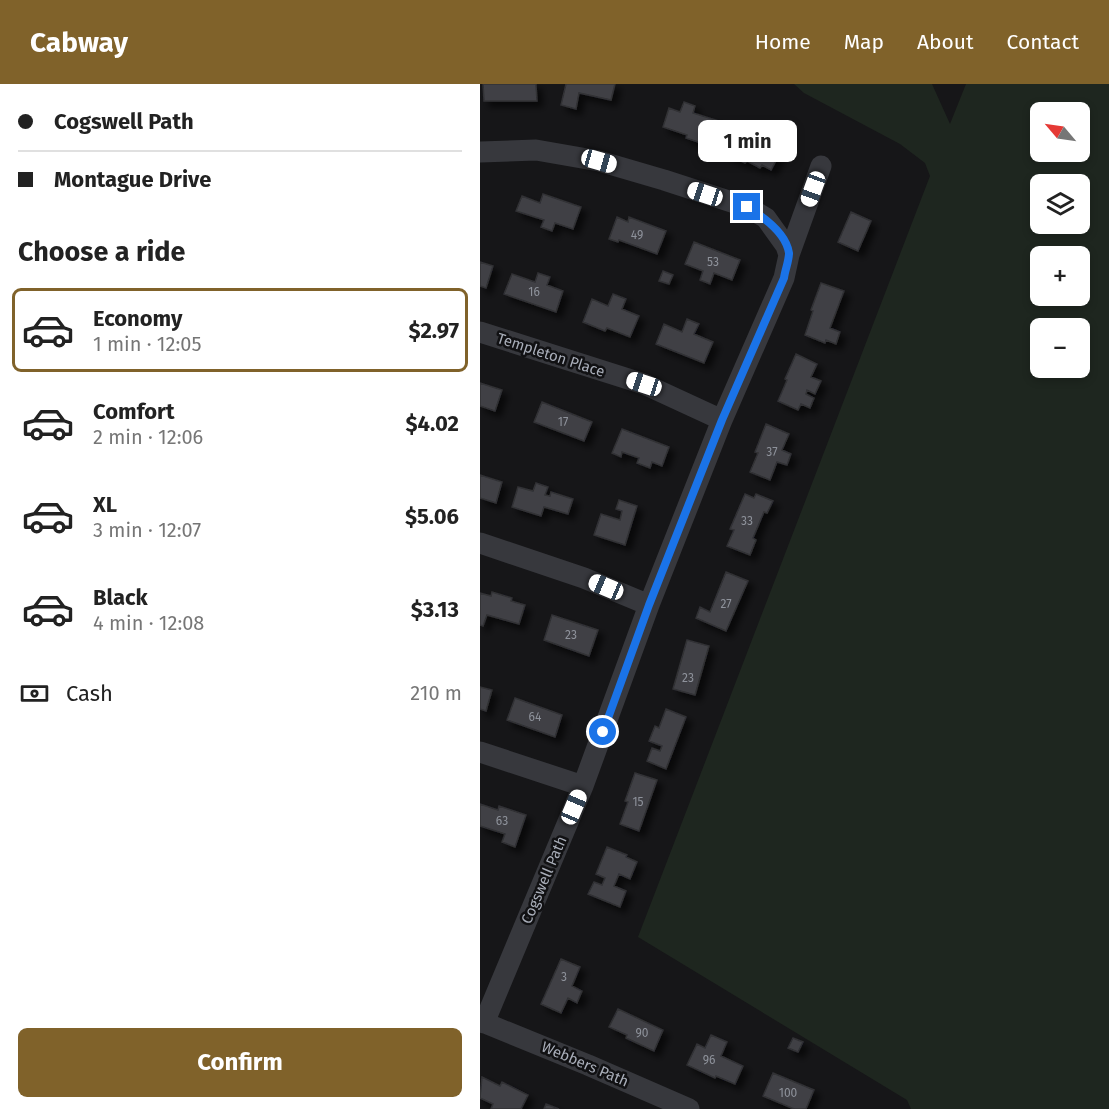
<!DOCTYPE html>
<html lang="en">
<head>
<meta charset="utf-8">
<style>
  :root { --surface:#fff; --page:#f2f2f2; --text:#222; --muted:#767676; --line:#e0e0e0; --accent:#80622a }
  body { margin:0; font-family:"Fira Sans",sans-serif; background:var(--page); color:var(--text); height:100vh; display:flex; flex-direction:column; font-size:22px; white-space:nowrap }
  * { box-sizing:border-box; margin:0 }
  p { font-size:20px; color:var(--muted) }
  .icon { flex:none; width:33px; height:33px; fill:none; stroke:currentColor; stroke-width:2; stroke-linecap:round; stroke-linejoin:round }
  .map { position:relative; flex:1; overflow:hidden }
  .sheet { display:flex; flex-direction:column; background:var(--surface); width:480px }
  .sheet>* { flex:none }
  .banner { display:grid; align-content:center; height:132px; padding:0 18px; background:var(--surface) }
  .needle { width:39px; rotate:299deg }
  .controls { position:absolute; left:550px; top:18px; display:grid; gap:12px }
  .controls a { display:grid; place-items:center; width:60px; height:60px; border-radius:9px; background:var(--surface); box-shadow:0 3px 9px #0003; font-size:30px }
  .end { position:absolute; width:27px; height:27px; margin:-14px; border:8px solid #1a73e8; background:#fff; box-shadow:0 0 0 3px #fff }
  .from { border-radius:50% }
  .bubble { position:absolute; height:42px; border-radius:9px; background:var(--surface); box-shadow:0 3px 9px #0003; font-size:20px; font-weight:700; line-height:42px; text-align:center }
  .car { position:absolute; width:18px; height:36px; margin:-18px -9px; border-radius:8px; box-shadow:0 0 4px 2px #0007; background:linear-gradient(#fff 24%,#345 0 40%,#fff 0 76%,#345 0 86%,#fff 0) }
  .banner b { display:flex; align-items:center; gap:21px; height:57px; font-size:22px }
  .banner b+b { border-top:2px solid var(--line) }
  .banner i { width:15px; height:15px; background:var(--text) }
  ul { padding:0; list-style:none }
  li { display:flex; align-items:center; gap:18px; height:84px; margin:0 12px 9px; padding:0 6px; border:3px solid transparent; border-radius:9px }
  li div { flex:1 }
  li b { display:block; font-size:22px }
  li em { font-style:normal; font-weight:700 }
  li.current { border-color:var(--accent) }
  li>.icon { width:54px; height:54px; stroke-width:1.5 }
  h2 { padding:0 18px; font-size:27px; line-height:72px }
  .pay { display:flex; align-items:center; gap:15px; height:66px; padding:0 18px; font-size:22px }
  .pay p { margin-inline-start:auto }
  .primary-button { display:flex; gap:12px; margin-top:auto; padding:12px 18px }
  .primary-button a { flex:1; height:69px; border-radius:9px; background:var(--accent); color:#fff; font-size:24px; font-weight:700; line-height:69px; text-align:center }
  header { display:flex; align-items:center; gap:36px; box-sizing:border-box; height:84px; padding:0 30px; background:var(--accent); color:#fff }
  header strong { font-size:28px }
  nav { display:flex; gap:33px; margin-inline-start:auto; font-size:21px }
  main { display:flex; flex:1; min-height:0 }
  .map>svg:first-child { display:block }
</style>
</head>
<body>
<header>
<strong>Cabway</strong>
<nav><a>Home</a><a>Map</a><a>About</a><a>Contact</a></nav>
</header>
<main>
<section class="sheet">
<div class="banner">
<b><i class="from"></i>Cogswell Path</b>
<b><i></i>Montague Drive</b>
</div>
<h2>Choose a ride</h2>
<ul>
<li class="current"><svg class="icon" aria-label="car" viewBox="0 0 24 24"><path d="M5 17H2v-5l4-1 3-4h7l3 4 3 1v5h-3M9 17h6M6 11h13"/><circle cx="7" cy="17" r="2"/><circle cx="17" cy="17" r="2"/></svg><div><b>Economy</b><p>1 min · 12:05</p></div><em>$2.97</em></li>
<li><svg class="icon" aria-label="car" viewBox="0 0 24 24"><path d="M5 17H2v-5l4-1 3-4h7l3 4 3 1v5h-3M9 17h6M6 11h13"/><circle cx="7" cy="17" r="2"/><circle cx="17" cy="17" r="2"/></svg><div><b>Comfort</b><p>2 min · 12:06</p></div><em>$4.02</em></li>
<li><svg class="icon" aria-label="car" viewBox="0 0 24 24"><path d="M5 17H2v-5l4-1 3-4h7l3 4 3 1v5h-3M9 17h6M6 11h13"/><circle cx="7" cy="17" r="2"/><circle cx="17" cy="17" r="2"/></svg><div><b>XL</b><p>3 min · 12:07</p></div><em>$5.06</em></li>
<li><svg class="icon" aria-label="car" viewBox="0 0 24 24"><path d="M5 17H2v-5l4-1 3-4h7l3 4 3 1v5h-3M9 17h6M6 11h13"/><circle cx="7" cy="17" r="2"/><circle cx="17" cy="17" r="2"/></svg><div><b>Black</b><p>4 min · 12:08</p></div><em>$3.13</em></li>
</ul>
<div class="pay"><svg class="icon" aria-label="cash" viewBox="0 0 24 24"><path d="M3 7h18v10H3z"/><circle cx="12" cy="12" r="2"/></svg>Cash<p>210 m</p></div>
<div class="primary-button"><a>Confirm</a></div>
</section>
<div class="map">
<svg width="629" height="1025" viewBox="0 0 629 1025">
  <defs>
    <filter id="shadow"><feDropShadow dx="5.5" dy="5.5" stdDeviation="3" flood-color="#0009"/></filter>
  </defs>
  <rect width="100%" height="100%" fill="#161618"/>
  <path fill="#1e261f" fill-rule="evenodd" d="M 314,0 L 452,0 L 470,40 L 486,0 L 629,0 L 629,1025 L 431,1025 L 427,1016 L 158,853 L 450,92 L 445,79 L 420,60 L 324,9 ZM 561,28 L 600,28 L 600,68 L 561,68 ZM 561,100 L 600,100 L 600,140 L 561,140 ZM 561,172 L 600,172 L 600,212 L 561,212 ZM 561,244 L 600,244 L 600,284 L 561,284 Z"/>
  <path fill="#404145" stroke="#303034" stroke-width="1.5" filter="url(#shadow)" d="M 3,0 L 56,0 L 57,17 L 4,17 Z
    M 86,0 L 135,0 L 131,16 L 99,9 L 96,25 L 81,21 Z
    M 204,18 L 215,22 L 213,29 L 242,38 L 233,63 L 206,54 L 207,51 L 183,43 L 189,24 L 200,28 Z
    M 255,49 L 300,69 L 291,86 L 282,81 L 280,84 L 267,77 L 265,79 L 245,69 Z
    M 63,110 L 101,123 L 93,145 L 75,139 L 72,147 L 61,143 L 64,136 L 36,127 L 42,112 L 60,119 Z
    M 371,128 L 391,137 L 378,167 L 358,158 Z
    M 137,133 L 148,138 L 149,133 L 186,147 L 177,170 L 139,156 L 138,158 L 129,155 Z
    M 214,158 L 260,176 L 252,196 L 234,189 L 230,200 L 220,196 L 223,187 L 205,180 Z
    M 0,178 L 13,182 L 6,204 L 0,202 Z
    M 183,187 L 193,191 L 189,200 L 179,197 Z
    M 58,189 L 70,193 L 67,201 L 83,207 L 76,228 L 24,210 L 32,190 L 55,198 Z
    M 341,199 L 364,207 L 350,244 L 360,248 L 356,260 L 346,256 L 345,259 L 325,251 L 333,227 L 331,226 Z
    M 133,210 L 146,215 L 142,225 L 159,232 L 150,253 L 127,244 L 125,247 L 103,238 L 112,215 L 128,222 Z
    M 207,235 L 219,240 L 214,250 L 233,258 L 224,279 L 176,260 L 184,240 L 202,248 Z
    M 316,270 L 337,280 L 331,293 L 341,297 L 335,310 L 327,306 L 326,310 L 334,314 L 330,324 L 321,320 L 318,326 L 298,317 L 307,296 L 305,295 Z
    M 0,299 L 22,306 L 15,327 L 0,322 Z
    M 62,318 L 112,338 L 104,357 L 54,338 Z
    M 286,340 L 309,350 L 302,366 L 311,370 L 307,381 L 297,378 L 290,396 L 270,388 L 278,369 L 275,368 Z
    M 142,345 L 189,363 L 182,382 L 172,378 L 170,384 L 157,379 L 159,374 L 142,368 L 141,373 L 132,369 Z
    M 0,391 L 22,398 L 16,419 L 0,414 Z
    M 56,399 L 68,403 L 65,411 L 70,412 L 71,408 L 93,415 L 88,430 L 64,423 L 61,432 L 32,423 L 38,403 L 53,407 Z
    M 265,410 L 274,414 L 276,410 L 293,417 L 287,429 L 284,428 L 273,454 L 276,456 L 270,471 L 247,462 L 254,446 L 250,445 Z
    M 139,416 L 157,422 L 145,461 L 114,451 L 121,430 L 140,436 L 142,427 L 136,425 Z
    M 246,488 L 268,497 L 246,547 L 216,534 L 220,523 L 230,528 Z
    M 12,508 L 32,514 L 31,517 L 45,521 L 39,540 L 7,531 L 3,542 L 0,541 L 0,509 L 11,512 Z
    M 72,531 L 118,546 L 109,572 L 64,556 Z
    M 207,556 L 229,562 L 215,611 L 193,605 Z
    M 0,603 L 12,606 L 6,627 L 0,625 Z
    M 35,614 L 82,631 L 75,653 L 27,636 Z
    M 186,625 L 206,633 L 186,685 L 167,677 L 172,664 L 180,667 L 182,662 L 169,657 L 175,642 L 179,644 Z
    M 155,689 L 177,696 L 159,747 L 140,740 L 148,718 L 145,717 Z
    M 0,720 L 18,726 L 19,722 L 46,731 L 35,763 L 22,758 L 25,750 L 0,742 Z
    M 127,763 L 147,771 L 146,773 L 157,778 L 150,795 L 139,790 L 134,802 L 146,807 L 140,823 L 108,810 L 114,798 L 122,801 L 125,794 L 116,790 Z
    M 81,875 L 100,883 L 92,902 L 102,907 L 97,919 L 88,914 L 81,929 L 61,920 Z
    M 138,925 L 183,946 L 174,967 L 146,954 L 147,951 L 129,943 Z
    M 231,951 L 247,958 L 241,972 L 263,982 L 255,1000 L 236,992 L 235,994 L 207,981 L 217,960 L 225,964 Z
    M 313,954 L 323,958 L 318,968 L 308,964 Z
    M 293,989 L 334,1006 L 326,1025 L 314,1025 L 283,1012 Z
    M 2,993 L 20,1002 L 22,998 L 48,1011 L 41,1025 L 11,1025 L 13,1020 L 0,1014 Z
    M 66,1020 L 79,1025 L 64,1025 Z"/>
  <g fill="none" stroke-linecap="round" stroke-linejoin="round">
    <path stroke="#37383d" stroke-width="21" d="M 0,68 L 56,66 L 119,77 L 184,96 L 267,123 L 286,134 L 306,162 L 309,171
      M 0,248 L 164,300 L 242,336
      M 0,459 L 104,494 L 169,521
      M 0,668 L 103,702
      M 0,937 L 108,981 L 209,1025
      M 4,939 L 103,702 L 169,521 L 242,336 L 304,194 L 309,171 L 341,82"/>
  </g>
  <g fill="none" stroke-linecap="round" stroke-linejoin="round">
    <path stroke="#1a73e8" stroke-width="8" d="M 123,648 L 169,521 L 242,336 L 304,194 C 305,186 309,177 309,169 C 306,149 282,132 267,123"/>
  </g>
  <g text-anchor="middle" stroke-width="5" stroke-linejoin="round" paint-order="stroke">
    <g font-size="12" fill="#8e929b">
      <text x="157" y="155">49</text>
      <text x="233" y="182">53</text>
      <text x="54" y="212">16</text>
      <text x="83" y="342">17</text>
      <text x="292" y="372">37</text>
      <text x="267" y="441">33</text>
      <text x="246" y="524">27</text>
      <text x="91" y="555">23</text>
      <text x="208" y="598">23</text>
      <text x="55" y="637">64</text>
      <text x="158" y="722">15</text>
      <text x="22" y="741">63</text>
      <text x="84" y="897">3</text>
      <text x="162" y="953">90</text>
      <text x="229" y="980">96</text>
      <text x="308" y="1013">100</text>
    </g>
    <g font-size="15" fill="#a8adb8" stroke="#111113">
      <text transform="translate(71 271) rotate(18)" y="5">Templeton Place</text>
      <text transform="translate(64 796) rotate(-67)" y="5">Cogswell Path</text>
      <text transform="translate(105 980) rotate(23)" y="5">Webbers Path</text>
    </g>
  </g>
</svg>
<div class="controls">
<a><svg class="needle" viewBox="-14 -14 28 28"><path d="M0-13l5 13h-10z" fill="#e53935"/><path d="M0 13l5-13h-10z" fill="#767676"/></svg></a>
<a><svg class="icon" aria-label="layers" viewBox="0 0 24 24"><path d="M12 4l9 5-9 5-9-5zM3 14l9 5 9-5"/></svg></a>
<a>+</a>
<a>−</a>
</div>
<i class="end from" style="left:123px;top:648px"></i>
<i class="end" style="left:267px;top:123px"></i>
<div class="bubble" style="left:218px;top:36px;width:99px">1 min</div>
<i class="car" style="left:119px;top:77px;rotate:106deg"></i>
<i class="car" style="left:333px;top:105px;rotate:200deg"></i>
<i class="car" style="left:225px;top:110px;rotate:288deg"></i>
<i class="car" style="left:164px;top:300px;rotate:288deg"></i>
<i class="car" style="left:126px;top:503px;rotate:293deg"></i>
<i class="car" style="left:94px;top:723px;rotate:23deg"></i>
</div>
</main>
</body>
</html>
